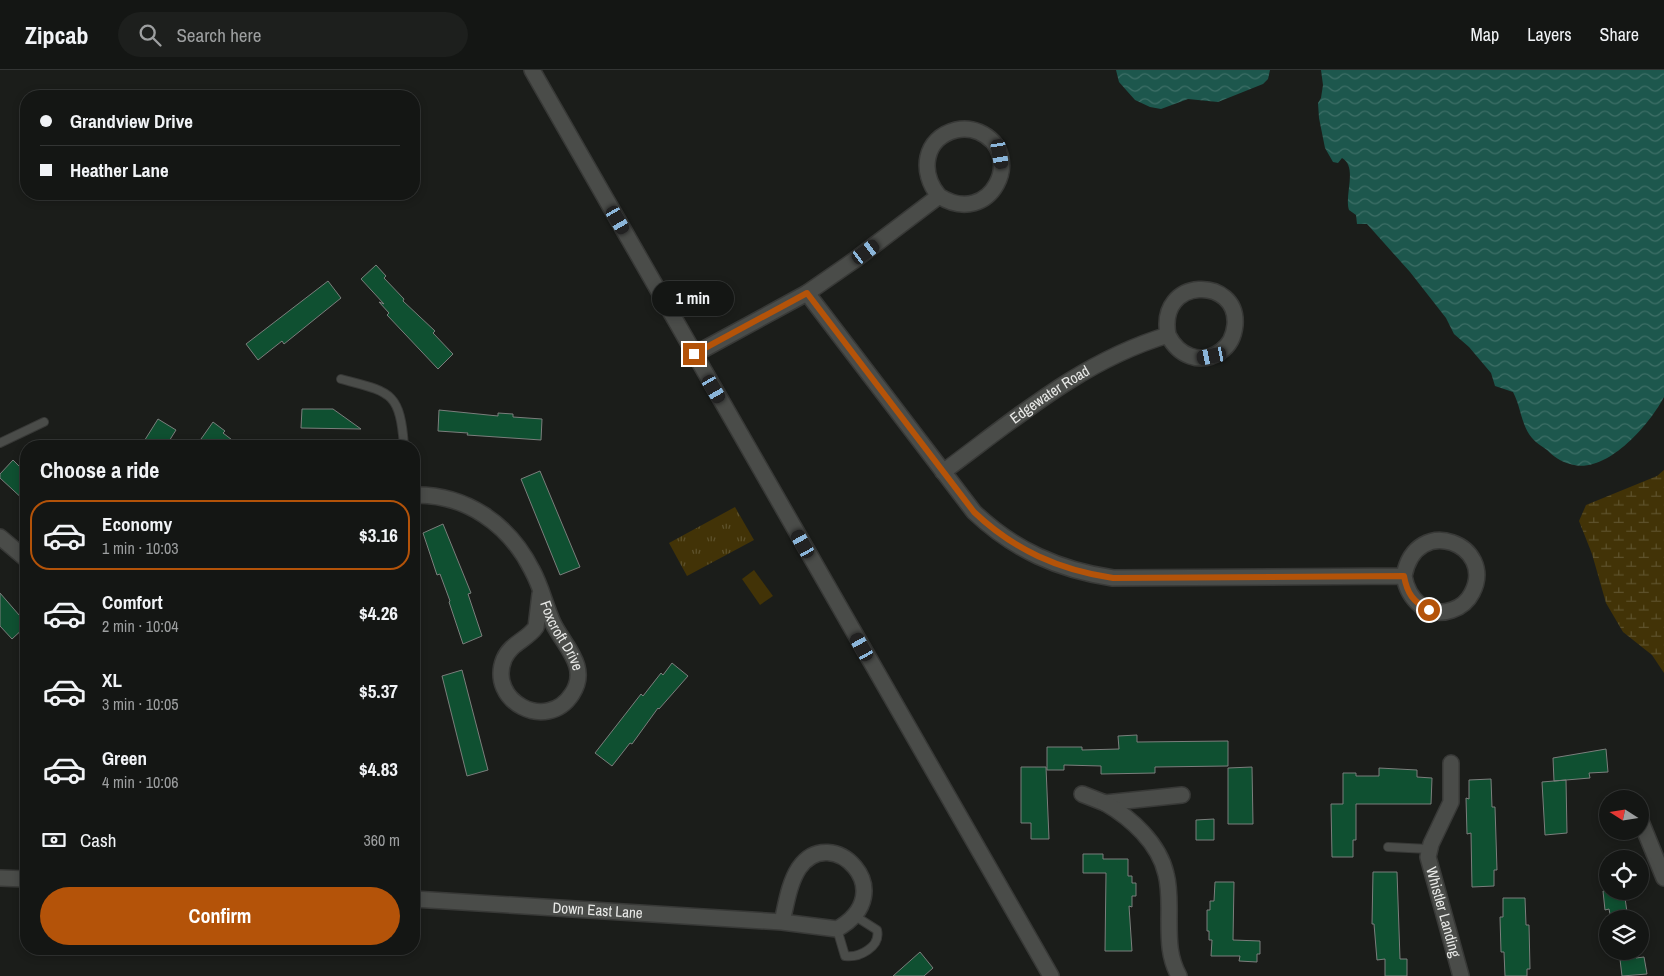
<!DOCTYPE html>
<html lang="en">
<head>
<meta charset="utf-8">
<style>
  :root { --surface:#141614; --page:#1d1f1d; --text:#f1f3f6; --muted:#9d9fa0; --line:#333534; --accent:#b45309 }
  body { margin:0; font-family:"Archivo Narrow",sans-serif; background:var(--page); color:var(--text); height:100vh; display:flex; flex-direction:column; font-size:19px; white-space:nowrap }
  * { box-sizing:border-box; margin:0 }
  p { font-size:16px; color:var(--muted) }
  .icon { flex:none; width:28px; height:28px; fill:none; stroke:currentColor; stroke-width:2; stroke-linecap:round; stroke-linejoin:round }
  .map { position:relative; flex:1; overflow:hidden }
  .details { position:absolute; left:20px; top:370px; width:400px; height:515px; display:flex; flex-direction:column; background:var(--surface); border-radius:20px; box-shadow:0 2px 8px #0003,0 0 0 1px var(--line) }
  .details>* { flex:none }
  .banner { position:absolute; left:20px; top:20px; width:400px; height:110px; border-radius:20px; box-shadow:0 2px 8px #0003,0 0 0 1px var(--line); display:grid; align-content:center; height:110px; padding:0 20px; background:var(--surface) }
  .needle { width:32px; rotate:282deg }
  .buttons { position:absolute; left:1599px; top:720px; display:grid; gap:10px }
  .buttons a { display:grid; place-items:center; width:50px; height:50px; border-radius:50%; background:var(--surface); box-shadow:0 2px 8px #0003,0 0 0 1px var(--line); font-size:25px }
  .end { position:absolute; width:22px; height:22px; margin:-11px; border:6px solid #b45309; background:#fff; box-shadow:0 0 0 2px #fff }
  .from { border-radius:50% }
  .bubble { position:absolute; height:35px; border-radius:18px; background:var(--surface); box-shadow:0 2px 8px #0003,0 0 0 1px var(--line); font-size:16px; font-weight:800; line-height:35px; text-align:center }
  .car { position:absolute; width:15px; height:30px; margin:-15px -8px; border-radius:6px; box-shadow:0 0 4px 1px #0007; background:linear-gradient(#222 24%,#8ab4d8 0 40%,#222 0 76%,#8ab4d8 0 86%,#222 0) }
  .banner b { display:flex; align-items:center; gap:18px; height:48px; font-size:19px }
  .banner b+b { border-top:1px solid var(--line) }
  .banner i { width:12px; height:12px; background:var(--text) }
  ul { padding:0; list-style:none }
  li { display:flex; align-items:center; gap:15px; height:70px; margin:0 10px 8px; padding:0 10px; border:2px solid transparent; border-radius:20px }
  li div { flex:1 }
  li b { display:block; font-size:19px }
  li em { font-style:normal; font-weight:800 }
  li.current { border-color:var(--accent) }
  li>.icon { width:45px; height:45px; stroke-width:1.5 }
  h2 { padding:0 20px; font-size:22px; line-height:60px }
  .pay { display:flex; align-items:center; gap:12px; height:55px; padding:0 20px; font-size:19px }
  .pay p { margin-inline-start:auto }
  .button { display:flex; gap:10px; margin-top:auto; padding:10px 20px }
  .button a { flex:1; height:58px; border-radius:30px; background:var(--accent); color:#fff; font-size:20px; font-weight:800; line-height:58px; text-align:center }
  header { display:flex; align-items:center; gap:30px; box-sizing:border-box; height:70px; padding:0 25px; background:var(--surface); border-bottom:1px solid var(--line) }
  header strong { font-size:24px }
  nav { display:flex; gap:28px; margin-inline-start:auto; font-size:18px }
  .search { width:350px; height:45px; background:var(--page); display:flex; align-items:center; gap:12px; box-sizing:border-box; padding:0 18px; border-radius:28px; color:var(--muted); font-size:19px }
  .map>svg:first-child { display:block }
</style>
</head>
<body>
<header>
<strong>Zipcab</strong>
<div class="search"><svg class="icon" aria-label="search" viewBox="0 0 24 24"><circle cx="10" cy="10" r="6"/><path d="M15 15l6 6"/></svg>Search here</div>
<nav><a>Map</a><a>Layers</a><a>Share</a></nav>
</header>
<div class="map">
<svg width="1664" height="906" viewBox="0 0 1664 906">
  <defs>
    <pattern id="grass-tufts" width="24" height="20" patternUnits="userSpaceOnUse" patternTransform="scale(1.25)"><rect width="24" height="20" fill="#423307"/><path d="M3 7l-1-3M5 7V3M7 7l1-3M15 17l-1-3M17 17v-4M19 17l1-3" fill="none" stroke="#5d512b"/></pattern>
    <pattern id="wetland-marsh" width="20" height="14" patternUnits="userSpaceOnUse" patternTransform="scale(1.25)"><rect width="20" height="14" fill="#423307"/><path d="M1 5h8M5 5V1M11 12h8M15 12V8" fill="none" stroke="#5d512b"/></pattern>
    <pattern id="water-waves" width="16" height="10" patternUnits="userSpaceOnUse" patternTransform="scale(1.25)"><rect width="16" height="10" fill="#1d574d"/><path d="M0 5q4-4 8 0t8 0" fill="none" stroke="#3e6f67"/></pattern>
  </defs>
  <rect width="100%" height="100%" fill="#1b1d1a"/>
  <path fill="url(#grass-tufts)" d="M 735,437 L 754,470 L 687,506 L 669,473 Z"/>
  <path fill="url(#wetland-marsh)" d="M 1664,400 L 1664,603 L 1652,585 L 1623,562 L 1606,533 L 1592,484 L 1579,451 L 1586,435 L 1657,406 Z"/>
  <path fill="#423307" d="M 754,500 L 773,526 L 760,535 L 742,509 Z"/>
  <path fill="url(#water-waves)" d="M 1116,0 L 1270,0 L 1268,9 L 1263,14 L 1218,32 L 1188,29 L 1161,39 L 1150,37 L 1135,30 L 1119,12 Z
    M 1321,0 L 1664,0 L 1664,327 C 1650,354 1606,406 1570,394 C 1561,392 1553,386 1547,380 C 1542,376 1536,373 1532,368 C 1521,355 1521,337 1513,322 L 1495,316 L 1491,303 L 1469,277 L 1454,264 L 1446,248 L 1410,202 L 1367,154 L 1357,154 L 1356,145 L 1349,140 C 1344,125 1358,97 1342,88 L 1338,93 L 1333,92 L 1325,78 L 1319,48 L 1318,33 L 1321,28 L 1323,15 Z"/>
  <path fill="#0f5031" stroke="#7b7e7c" d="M 376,195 L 386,206 L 384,208 L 404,229 L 403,231 L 435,261 L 433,263 L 453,284 L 438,299 L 387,245 L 389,243 L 379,232 L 384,234 L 361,209 Z
    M 328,211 L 341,228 L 284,274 L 282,271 L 258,290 L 246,274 Z
    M 302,339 L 333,339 L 361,359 L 301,358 Z
    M 439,340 L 498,346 L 498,343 L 513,344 L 513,347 L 542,349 L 541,370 L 467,365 L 468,363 L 438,361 Z
    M 158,349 L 176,360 L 166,376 L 141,376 Z
    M 213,352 L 225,361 L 223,363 L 240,376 L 211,376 L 201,369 Z
    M 13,390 L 26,403 L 26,432 L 0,408 L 0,404 Z
    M 540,401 L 580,497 L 560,505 L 521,409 Z
    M 443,454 L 471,523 L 468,524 L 482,566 L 463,574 L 449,532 L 450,531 L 440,504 L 437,505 L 423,463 Z
    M 0,523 L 26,553 L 26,556 L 12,569 L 0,556 Z
    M 672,593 L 688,606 L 659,639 L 658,638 L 632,674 L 630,673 L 612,696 L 595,683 L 641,624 L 643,626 L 661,603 L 663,605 Z
    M 462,600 L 488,700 L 467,706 L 442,606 Z
    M 1137,665 L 1137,672 L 1228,671 L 1228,696 L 1155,697 L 1155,703 L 1101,704 L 1101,696 L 1064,695 L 1064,700 L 1047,700 L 1047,677 L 1082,677 L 1082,680 L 1119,679 L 1118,666 Z
    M 1606,679 L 1608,702 L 1589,703 L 1590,708 L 1554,711 L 1553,688 Z
    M 1021,697 L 1046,697 L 1049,769 L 1031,769 L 1031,753 L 1021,753 Z
    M 1252,697 L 1253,754 L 1228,754 L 1228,698 Z
    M 1379,698 L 1417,700 L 1417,707 L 1432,708 L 1431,734 L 1356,734 L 1356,770 L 1353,770 L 1353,787 L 1332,787 L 1331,734 L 1343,734 L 1343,703 L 1356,703 L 1356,706 L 1379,706 Z
    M 1491,709 L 1492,737 L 1495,737 L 1497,800 L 1494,800 L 1494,816 L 1472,817 L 1471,763 L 1467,764 L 1466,728 L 1469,729 L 1469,710 Z
    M 1566,710 L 1567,763 L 1545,765 L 1542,712 Z
    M 1214,749 L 1214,770 L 1196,770 L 1196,750 Z
    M 1083,784 L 1103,784 L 1103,789 L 1128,789 L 1128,806 L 1132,806 L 1132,813 L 1136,813 L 1136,826 L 1132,826 L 1132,837 L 1129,836 L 1132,881 L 1105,881 L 1106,803 L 1083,803 Z
    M 1373,802 L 1397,802 L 1400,889 L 1407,889 L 1407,906 L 1385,906 L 1385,889 L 1377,890 L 1374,854 L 1372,854 Z
    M 1215,812 L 1234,812 L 1233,870 L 1260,871 L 1260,884 L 1257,884 L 1257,892 L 1239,891 L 1240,886 L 1211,886 L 1212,870 L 1209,870 L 1209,861 L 1207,861 L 1207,840 L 1210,840 L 1210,831 L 1214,831 Z
    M 1603,821 L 1624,821 L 1628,849 L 1611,849 L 1609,839 L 1605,840 Z
    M 1503,828 L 1525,828 L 1526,855 L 1529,855 L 1530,899 L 1527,899 L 1527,906 L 1505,906 L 1504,882 L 1501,882 L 1500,847 L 1503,847 Z
    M 1619,881 L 1635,881 L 1636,888 L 1644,887 L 1647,904 L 1622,906 Z
    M 920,882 L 933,898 L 924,906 L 893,906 Z"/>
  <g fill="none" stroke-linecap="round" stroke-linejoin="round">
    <g stroke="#383937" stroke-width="10">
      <path id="service" d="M 341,309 C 390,322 400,321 404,376
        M 0,373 L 44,352
        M 1388,777 L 1429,779
        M 837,859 L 845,886 C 859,888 881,877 877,860 L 855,846"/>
    </g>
    <g stroke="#383937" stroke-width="18">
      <g id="minor">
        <path d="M 532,0 L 1051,906"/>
        <path d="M 807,223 L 974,442 C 1014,480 1059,500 1113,508 L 1404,506 C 1408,529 1427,549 1452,540 C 1461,537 1468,531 1472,523 C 1497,475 1416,442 1404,506"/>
        <path d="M 695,284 L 807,223 L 856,189 L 939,126 C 991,159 1027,83 979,62 C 972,59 964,58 956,60 C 924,68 919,102 939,126"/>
        <path id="s1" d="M 943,402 C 1015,349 1081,291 1168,265 C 1178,285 1200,296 1221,281 C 1230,275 1234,265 1235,255 C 1239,206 1157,206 1168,265"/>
        <path id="s2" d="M 414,425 C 466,424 509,454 532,500 C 541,516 545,535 553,553 C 564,576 590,597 572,624 C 547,663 487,631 504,589 C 511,573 527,570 536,557 L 540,524"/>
        <path d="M 0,467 L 26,489"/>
        <path id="s3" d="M 1451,693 L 1451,732 L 1431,774 L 1428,787 L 1461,906"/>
        <path d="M 1082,724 L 1105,733 L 1182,725"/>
        <path d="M 1105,733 C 1131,748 1159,773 1166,804 C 1170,819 1169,835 1169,850 C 1169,871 1169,888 1179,906"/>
        <path d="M 1640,749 L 1664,808"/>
        <path d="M 0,808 L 26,809"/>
        <path id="s4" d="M 414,829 L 782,852 L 837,859 C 903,822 831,751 799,798 C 789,813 786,835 782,852"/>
      </g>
    </g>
    <use href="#service" stroke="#4a4c49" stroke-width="8"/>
    <use href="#minor" stroke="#4a4c49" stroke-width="15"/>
  </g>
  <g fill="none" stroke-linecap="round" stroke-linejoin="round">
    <path stroke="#b45309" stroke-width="6" d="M 694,284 L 807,223 L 974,442 C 1014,480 1059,500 1113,508 L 1404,506 C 1407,523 1413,532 1429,540"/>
  </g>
  <g text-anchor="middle" stroke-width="5" stroke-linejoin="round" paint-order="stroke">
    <g font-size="15" fill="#e8e9e7" stroke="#060706">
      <text dy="5" stroke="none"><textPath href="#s1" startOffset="132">Edgewater Road</textPath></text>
      <text dy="5" stroke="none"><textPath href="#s2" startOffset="220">Foxcroft Drive</textPath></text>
      <text dy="5" stroke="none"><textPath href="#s4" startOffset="184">Down East Lane</textPath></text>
      <text dy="5" stroke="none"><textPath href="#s3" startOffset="156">Whistler Landing</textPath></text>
    </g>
  </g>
</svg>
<div class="buttons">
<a><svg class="needle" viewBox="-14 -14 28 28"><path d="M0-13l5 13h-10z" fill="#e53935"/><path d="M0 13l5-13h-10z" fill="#9d9fa0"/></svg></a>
<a><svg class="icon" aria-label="locate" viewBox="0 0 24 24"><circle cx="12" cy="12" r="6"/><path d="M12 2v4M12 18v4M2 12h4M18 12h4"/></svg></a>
<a><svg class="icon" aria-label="layers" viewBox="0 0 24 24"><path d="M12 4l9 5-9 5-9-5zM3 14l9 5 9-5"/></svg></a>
</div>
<i class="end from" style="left:1429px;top:540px"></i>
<i class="end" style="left:694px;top:284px"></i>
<div class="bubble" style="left:652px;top:211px;width:82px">1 min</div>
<i class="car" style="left:1000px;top:84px;rotate:170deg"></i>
<i class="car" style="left:618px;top:150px;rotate:150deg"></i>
<i class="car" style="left:866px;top:182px;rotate:54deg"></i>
<i class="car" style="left:1212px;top:286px;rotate:259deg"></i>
<i class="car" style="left:714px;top:319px;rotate:150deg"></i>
<i class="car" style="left:803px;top:474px;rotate:331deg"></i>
<i class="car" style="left:862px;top:577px;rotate:331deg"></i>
<div class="banner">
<b><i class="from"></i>Grandview Drive</b>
<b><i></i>Heather Lane</b>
</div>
<section class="details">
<h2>Choose a ride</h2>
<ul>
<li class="current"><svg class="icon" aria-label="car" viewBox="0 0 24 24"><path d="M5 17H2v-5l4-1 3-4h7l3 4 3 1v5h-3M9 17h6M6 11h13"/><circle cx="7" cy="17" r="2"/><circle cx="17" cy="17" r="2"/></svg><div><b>Economy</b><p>1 min · 10:03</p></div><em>$3.16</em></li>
<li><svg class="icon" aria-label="car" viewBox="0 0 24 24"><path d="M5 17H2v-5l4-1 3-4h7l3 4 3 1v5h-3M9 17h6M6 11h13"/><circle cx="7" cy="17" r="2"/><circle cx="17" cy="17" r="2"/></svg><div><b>Comfort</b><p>2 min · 10:04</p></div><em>$4.26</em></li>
<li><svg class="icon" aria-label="car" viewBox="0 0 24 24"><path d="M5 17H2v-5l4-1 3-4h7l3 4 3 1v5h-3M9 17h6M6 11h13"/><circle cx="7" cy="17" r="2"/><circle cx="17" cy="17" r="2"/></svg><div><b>XL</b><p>3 min · 10:05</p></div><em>$5.37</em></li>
<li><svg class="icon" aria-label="car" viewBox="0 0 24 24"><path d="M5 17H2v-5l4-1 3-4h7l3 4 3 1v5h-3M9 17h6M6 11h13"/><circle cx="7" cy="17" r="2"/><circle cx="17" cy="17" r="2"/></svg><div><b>Green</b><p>4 min · 10:06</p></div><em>$4.83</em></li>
</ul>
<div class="pay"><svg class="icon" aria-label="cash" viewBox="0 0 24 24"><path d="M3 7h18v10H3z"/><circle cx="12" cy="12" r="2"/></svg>Cash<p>360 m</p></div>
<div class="button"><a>Confirm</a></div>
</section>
</div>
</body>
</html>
